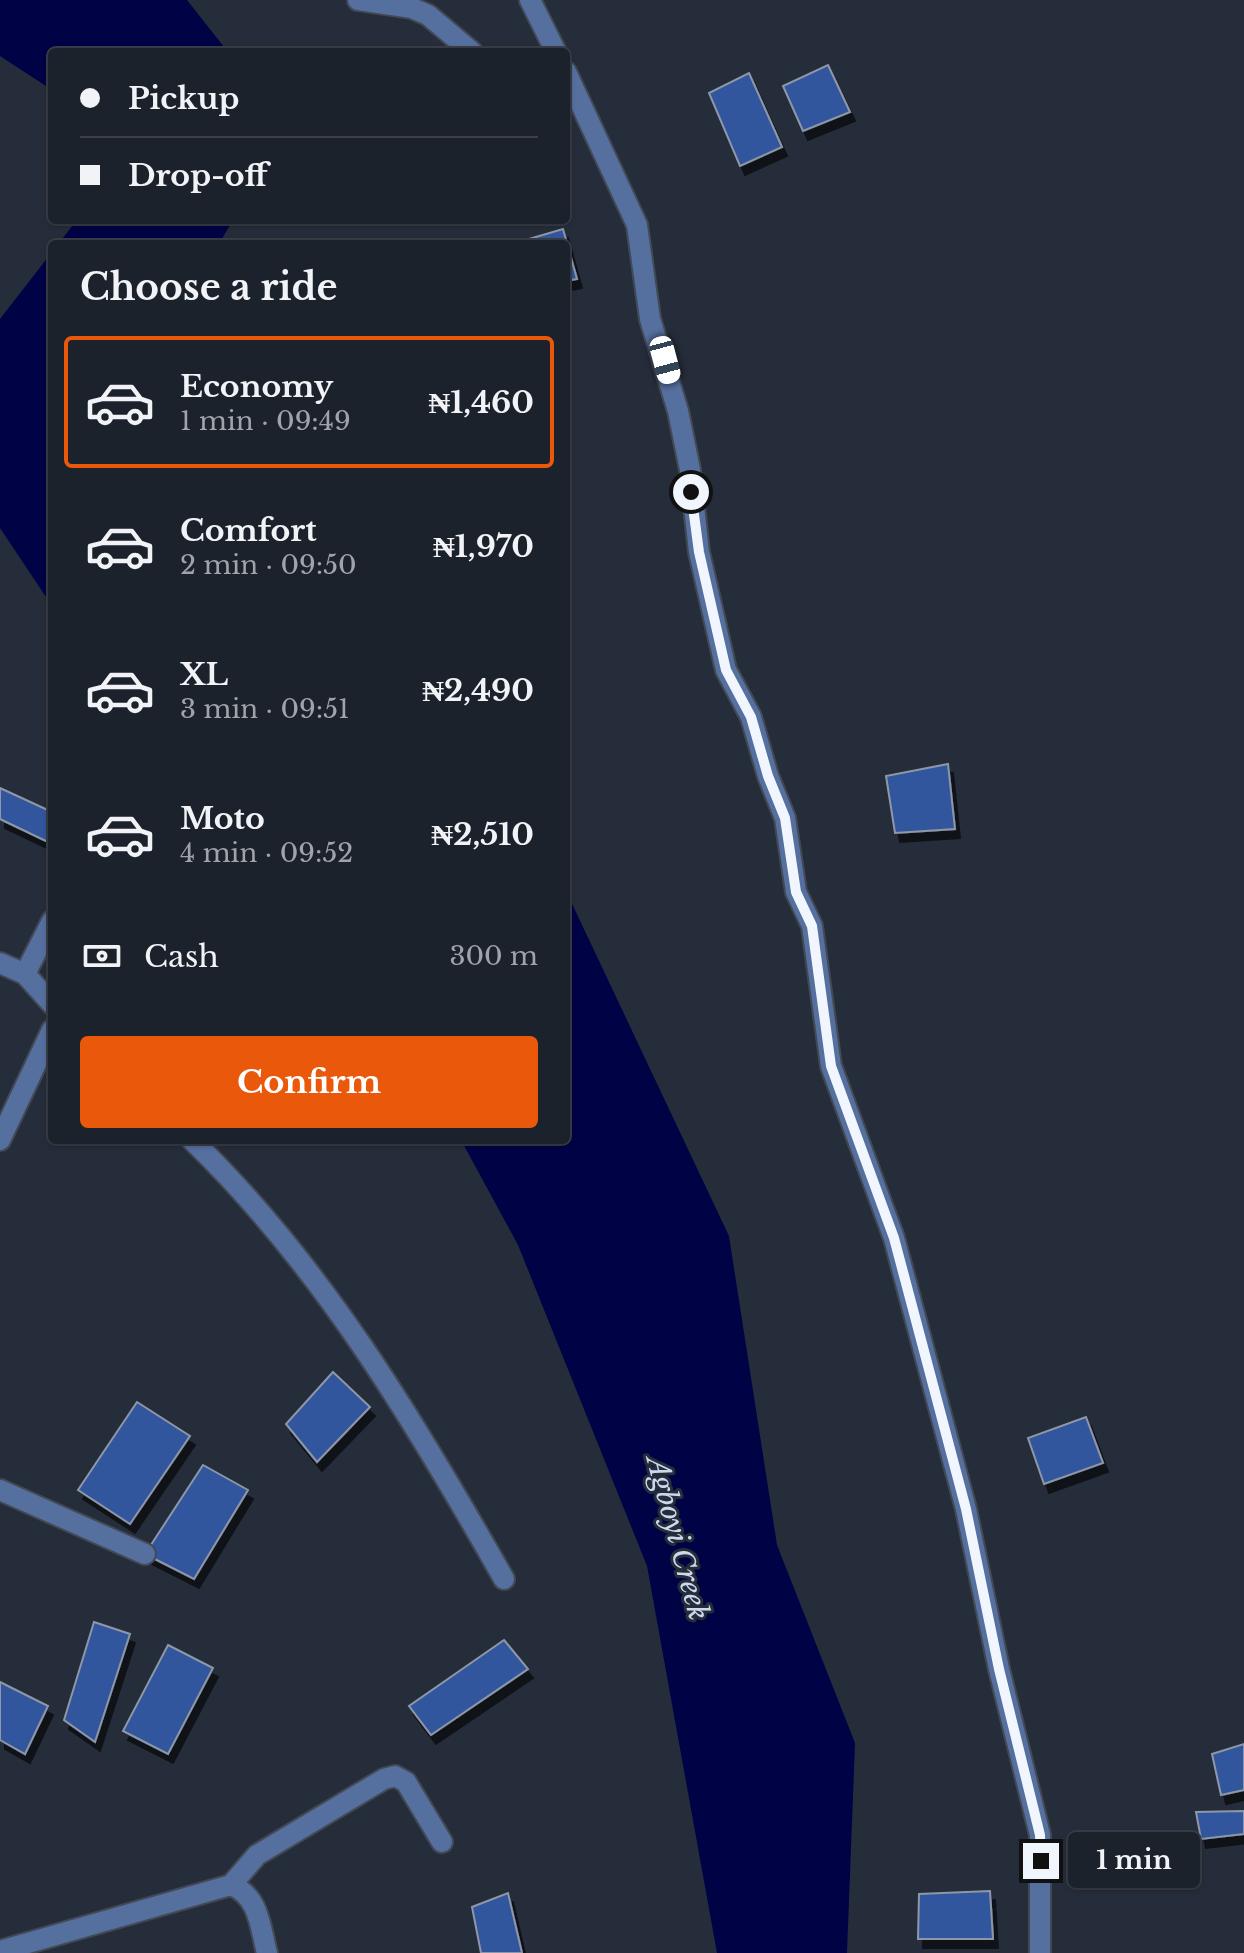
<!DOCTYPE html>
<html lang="en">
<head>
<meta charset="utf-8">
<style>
  :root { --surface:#1c222c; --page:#252a34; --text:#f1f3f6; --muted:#a0a4a9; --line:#3a3f48; --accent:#ea580c }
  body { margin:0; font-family:"Libre Baskerville",serif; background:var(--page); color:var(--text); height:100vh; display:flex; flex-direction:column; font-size:30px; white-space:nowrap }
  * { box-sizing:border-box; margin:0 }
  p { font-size:26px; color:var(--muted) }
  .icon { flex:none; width:44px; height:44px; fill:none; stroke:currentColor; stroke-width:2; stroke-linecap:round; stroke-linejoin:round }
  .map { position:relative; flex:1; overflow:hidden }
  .sheet { position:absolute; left:48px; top:240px; width:522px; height:904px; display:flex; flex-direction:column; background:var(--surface); border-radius:8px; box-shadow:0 2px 6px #0004,0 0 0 2px var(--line) }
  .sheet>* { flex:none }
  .top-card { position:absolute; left:48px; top:48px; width:522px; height:176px; border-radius:8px; box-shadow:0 2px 6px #0004,0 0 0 2px var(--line); display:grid; align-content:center; height:176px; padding:0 32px; background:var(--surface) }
  .end { position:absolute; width:36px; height:36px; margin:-18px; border:10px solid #f0f5fe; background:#111; box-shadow:0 0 0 4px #111 }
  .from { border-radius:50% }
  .bubble { position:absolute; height:56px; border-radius:8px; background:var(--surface); box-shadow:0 2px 6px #0004,0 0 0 2px var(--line); font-size:26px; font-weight:700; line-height:56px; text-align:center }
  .car { position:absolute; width:24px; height:48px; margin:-24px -12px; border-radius:10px; box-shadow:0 0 6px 2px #0007; background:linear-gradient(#fff 24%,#345 0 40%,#fff 0 76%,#345 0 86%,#fff 0) }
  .top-card b { display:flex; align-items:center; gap:28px; height:76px; font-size:30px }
  .top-card b+b { border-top:2px solid var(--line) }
  .top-card i { width:20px; height:20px; background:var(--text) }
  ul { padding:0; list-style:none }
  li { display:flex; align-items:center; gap:24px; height:132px; margin:0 16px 12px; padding:0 16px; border:4px solid transparent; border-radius:8px }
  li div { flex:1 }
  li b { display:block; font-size:30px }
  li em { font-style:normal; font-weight:700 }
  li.selected { border-color:var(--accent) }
  li>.icon { width:72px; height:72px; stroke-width:1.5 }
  h2 { padding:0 32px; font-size:36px; line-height:96px }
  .pay { display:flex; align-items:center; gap:20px; height:88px; padding:0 32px; font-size:30px }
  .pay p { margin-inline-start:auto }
  .action { display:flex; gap:16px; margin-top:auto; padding:16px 32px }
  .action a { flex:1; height:92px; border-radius:8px; background:var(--accent); color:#fff; font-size:32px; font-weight:700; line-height:92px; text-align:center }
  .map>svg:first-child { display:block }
</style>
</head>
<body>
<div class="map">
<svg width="1244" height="1953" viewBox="0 0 1244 1953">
  <defs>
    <filter id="shadow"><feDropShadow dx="5" dy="9" stdDeviation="0" flood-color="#0009"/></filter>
  </defs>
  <rect width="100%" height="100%" fill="#262d3a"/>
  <path fill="#000246" d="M 0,0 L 187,0 L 228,52 L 52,52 L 52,90 L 0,56 Z
    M 77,220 L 233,220 L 219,244 L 58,244 Z
    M 52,252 L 52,606 L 0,528 L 0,319 Z
    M 566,891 L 729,1236 L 777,1545 L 855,1743 L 847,1953 L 717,1953 L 647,1566 L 518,1245 L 461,1140 L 566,1140 Z"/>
  <path fill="#31569d" stroke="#8e97a7" stroke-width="2" filter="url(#shadow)" d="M 828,65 L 850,112 L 803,131 L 783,86 Z
    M 749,73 L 782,147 L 740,166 L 709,93 Z
    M 563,229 L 577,279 L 566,281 L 566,244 L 512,244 Z
    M 948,764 L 955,829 L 895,833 L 886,776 Z
    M 0,788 L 52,812 L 52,844 L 0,819 Z
    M 333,1372 L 370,1407 L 317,1462 L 286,1424 Z
    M 137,1402 L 190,1436 L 130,1524 L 78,1490 Z
    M 1086,1417 L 1103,1463 L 1044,1484 L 1028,1438 Z
    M 203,1465 L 248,1490 L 194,1579 L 145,1554 Z
    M 94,1622 L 130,1634 L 95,1742 L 64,1720 Z
    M 504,1640 L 528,1669 L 431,1735 L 409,1706 Z
    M 168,1645 L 213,1668 L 168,1754 L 123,1731 Z
    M 0,1682 L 48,1706 L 25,1754 L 0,1740 Z
    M 1244,1744 L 1244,1790 L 1221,1795 L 1212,1754 Z
    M 1244,1811 L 1244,1834 L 1201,1839 L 1196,1812 Z
    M 990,1891 L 993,1939 L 918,1939 L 919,1894 Z
    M 508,1893 L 522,1953 L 481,1953 L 472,1907 Z"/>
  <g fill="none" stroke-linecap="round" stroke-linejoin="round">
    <g stroke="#424955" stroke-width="24">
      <path id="street" d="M 358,0 L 412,8 L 428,15 L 472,52
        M 530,0 L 556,52
        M 566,72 L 637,225 L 650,319 L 678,411 L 690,470 L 699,552 L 726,670 L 751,717 L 768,776 L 785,818 L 796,892 L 812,926 L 831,1066 L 894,1238 L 966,1509 L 999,1669 L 1040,1835 L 1040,1953
        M 0,963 L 25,974 L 52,1004
        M 25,974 L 52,921
        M 0,1140 L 52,1030
        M 192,1140 C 322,1266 415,1422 504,1579
        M 0,1490 L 145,1554
        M 231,1885 L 257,1855 L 384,1779 L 395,1776 L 406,1782 L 442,1842
        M 0,1951 L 231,1885 C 259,1896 260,1926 267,1953"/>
    </g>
    <use href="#street" stroke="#556f9f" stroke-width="20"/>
  </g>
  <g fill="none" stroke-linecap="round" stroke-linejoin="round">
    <path stroke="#f0f5fe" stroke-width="10" d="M 691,492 L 699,552 L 726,670 L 751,717 L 768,776 L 785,818 L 796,892 L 812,926 L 831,1066 L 894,1238 L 966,1509 L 999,1669 L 1040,1835 L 1041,1861"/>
  </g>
  <g text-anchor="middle" stroke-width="6" stroke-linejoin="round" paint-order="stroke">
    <g font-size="28" font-style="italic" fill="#cdd8ed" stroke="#262d3a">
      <text transform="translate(678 1538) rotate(75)" y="10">Agboyi Creek</text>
    </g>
  </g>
</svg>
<i class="end from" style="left:691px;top:492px"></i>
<i class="end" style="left:1041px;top:1861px"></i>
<div class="bubble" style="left:1068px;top:1832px;width:132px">1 min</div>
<i class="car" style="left:665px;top:360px;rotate:165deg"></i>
<div class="top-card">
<b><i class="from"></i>Pickup</b>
<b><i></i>Drop-off</b>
</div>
<section class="sheet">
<h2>Choose a ride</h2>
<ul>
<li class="selected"><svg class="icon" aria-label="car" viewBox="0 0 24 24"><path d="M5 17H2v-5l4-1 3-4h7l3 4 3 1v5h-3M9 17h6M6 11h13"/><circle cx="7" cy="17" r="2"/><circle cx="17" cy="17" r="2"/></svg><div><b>Economy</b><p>1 min · 09:49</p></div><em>₦1,460</em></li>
<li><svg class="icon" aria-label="car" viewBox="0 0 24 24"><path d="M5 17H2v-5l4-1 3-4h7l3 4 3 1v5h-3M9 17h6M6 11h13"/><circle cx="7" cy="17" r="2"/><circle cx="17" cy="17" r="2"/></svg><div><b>Comfort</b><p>2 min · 09:50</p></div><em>₦1,970</em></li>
<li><svg class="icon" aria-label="car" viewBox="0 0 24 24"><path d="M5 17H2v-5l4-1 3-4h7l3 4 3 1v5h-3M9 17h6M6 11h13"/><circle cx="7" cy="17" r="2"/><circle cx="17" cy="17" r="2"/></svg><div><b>XL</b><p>3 min · 09:51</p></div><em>₦2,490</em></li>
<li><svg class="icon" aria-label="car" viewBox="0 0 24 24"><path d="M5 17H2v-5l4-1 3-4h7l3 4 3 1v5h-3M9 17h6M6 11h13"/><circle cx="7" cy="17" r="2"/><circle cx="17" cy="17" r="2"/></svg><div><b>Moto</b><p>4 min · 09:52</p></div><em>₦2,510</em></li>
</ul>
<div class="pay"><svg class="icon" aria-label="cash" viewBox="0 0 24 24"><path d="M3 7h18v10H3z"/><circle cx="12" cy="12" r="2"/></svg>Cash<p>300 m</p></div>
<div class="action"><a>Confirm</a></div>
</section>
</div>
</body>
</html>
